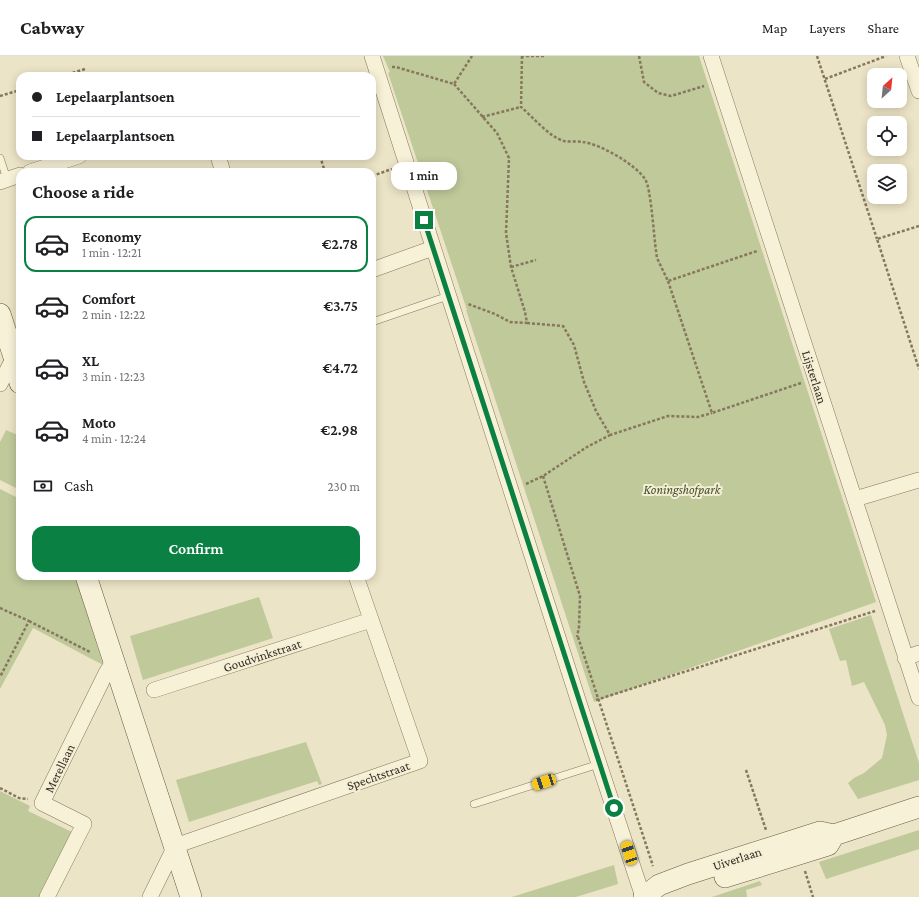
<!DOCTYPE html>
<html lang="en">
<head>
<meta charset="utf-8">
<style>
  :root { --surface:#fff; --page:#f2f2f2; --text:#202124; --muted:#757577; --line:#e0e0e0; --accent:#0b8043 }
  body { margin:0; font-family:"Crimson Pro",serif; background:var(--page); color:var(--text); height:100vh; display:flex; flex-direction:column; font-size:15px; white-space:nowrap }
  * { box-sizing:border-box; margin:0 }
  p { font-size:13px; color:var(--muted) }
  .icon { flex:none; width:22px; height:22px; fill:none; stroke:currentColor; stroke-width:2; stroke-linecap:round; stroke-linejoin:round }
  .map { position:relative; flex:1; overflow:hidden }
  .details { position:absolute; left:16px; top:112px; width:360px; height:412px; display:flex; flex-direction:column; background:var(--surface); border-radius:12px; box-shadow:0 2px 10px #0003 }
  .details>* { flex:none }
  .hud { position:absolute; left:16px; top:16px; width:360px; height:88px; border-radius:12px; box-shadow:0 2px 10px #0003; display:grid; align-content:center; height:88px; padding:0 16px; background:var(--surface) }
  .needle { width:26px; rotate:27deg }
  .tools { position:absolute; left:867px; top:12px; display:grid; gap:8px }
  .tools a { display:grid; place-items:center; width:40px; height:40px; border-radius:8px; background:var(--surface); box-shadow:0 2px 10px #0003; font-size:20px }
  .end { position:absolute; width:18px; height:18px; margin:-9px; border:5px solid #0b8043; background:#fff; box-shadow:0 0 0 2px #fff }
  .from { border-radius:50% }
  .bubble { position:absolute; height:28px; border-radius:12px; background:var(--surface); box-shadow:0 2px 10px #0003; font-size:13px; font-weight:600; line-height:28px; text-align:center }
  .car { position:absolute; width:12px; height:24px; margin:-12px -6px; border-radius:5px; box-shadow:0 0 3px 1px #0007; background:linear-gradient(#f5c518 24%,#345 0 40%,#f5c518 0 76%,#345 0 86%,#f5c518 0) }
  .hud b { display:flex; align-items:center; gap:14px; height:38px; font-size:15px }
  .hud b+b { border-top:1px solid var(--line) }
  .hud i { width:10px; height:10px; background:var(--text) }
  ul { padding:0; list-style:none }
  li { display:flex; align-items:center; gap:12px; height:56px; margin:0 8px 6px; padding:0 8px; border:2px solid transparent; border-radius:12px }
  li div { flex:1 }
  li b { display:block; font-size:15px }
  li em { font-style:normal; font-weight:600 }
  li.current { border-color:var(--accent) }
  li>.icon { width:36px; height:36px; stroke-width:1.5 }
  h2 { padding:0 16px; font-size:18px; line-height:48px }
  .pay { display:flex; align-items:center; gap:10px; height:44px; padding:0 16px; font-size:15px }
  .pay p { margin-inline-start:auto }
  .action { display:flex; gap:8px; margin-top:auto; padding:8px 16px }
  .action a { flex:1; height:46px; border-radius:12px; background:var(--accent); color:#fff; font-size:16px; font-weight:600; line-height:46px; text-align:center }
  header { display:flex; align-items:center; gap:24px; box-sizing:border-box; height:56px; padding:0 20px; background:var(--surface); border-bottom:1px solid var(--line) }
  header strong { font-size:19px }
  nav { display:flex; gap:22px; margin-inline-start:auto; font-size:14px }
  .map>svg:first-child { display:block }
</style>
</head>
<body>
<header>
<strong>Cabway</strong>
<nav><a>Map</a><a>Layers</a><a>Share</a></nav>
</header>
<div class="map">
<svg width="919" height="841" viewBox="0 0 919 841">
  <rect width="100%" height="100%" fill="#ece4c6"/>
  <path fill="#bfc99a" d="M 383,0 L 699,0 L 876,546 L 594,646 L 466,254 L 467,254 L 388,17 L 390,16 Z
    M 6,374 L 20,380 L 20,434 L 0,424 L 0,386 Z
    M 0,433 L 20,443 L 20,520 L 75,520 L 103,609 L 33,572 L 0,633 Z
    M 259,541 L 273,582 L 143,624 L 130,580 Z
    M 871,559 L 919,707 L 919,724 L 858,743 L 848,727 L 854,722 L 864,717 L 882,702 L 887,679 L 885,669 L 864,626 L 852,630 L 846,604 L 840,605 L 829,573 Z
    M 306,686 L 322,728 L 319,729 L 317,725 L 189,766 L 176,724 Z
    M 0,735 L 30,750 L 28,755 L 72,776 L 39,841 L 0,841 Z
    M 919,774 L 919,793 L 826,823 L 819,806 Z
    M 614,809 L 618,828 L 576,841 L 512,841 Z
    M 760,825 L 762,829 L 746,834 L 747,841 L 712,841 Z"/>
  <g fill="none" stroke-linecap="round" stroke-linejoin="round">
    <g stroke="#86775d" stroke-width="8">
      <path id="lane" d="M 0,102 L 7,123
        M 372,266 L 448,240
        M 474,748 L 599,708"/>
    </g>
    <g stroke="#86775d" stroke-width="16">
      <path id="street" d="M 372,0 L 580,650 L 643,841
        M 711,0 L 919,642
        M 907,0 L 919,35
        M 218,100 L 223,116
        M 30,116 L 79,100
        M 0,126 L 20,119
        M 372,214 L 433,192
        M 0,328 L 14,301
        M 855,443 L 919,424
        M 905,602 L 919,597
        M 154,634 L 371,564
        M 47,841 L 84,768 L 42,747 L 106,617 L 113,606
        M 150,841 L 175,790 L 420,705 L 356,520"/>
    </g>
    <g stroke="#685840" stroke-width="22">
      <path id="secondary" d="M 0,258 L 14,301 L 20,327
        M 86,520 L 191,841
        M 725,821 L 828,789 L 834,779
        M 644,841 L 659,829 L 688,818 L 820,776 L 834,779 L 919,751"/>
    </g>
    <path stroke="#86775d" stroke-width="2.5" stroke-dasharray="3 2" stroke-linecap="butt" d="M 521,0 L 544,0
      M 522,0 L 521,51 C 533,61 549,81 564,85 C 570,86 577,85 583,86 C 600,88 635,108 645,123 C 651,131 654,182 656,195 L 657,202 L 668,225 L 757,195
      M 639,0 L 644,26 L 658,37 L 671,40 L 704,30
      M 817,0 L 877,183
      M 392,11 L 396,11 L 454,28 L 472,0
      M 63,20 L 85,13
      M 825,23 L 886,0
      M 454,28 L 497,77 L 509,102 L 506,177 L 511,211 L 525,256 L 527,267 L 510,266 L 495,258 L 468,248
      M 0,40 L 20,34
      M 482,61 L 521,51
      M 320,100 L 325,116
      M 372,120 L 392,113
      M 919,170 L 877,183 L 919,313
      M 511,211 L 536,204
      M 668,225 L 712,357 L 801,327
      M 527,267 L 563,270 L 574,289 L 584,326 L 596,355 L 610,379 L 668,360 L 698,361 L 712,357
      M 543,420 L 580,540 L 579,571 L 577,581
      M 526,428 L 543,420 L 587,391 L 610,379
      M 0,552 L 29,565 L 0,621
      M 29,565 L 90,596
      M 578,581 L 653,810
      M 596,644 L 875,555
      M 746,714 L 766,774
      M 0,732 L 19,742 L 28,743
      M 805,815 L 813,841"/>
    <use href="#lane" stroke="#f7f1d8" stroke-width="7"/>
    <use href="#street" stroke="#f7f1d8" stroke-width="15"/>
    <use href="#secondary" stroke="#f7f1d8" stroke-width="21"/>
  </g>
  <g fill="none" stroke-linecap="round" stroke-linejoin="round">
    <path stroke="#0b8043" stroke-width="5" d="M 424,164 L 614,752"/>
  </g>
  <g text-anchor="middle" stroke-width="4" stroke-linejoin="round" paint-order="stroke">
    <g font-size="13" fill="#372d20" stroke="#f3eed5">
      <text transform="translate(815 321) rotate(72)" y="5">Lijsterlaan</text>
      <text transform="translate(262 599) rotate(-18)" y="5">Goudvinkstraat</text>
      <text transform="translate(59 712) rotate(-64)" y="5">Merellaan</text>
      <text transform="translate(378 719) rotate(-19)" y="5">Spechtstraat</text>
      <text transform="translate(737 802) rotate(-18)" y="5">Uiverlaan</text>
    </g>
    <g font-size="13" font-style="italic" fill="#435227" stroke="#f3eed5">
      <text x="682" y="438">Koningshofpark</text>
    </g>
  </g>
</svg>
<div class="tools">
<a><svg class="needle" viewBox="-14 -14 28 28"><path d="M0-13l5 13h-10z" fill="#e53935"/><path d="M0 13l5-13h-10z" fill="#757577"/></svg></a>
<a><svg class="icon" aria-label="locate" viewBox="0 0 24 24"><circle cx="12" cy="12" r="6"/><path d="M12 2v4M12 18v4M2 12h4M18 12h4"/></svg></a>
<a><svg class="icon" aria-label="layers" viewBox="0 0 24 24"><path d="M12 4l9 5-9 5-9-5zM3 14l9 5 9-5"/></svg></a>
</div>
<i class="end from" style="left:614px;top:752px"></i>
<i class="end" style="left:424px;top:164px"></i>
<div class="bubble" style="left:391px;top:106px;width:66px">1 min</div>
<i class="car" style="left:544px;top:726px;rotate:252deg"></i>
<i class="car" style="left:629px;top:797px;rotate:342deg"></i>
<div class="hud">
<b><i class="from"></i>Lepelaarplantsoen</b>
<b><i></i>Lepelaarplantsoen</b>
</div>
<section class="details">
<h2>Choose a ride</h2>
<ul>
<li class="current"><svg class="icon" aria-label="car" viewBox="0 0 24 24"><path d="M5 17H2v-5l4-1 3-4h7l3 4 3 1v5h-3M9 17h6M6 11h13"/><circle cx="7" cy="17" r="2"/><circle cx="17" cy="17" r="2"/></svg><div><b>Economy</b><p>1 min · 12:21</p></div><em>€2.78</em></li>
<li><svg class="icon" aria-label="car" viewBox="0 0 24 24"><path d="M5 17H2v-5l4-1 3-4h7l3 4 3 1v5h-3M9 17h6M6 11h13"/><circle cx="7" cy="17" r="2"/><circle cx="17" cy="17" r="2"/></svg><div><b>Comfort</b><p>2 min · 12:22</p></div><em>€3.75</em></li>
<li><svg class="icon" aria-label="car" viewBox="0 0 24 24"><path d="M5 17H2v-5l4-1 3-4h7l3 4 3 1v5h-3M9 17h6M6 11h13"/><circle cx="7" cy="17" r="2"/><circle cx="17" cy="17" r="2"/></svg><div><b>XL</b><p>3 min · 12:23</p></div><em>€4.72</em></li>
<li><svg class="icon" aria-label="car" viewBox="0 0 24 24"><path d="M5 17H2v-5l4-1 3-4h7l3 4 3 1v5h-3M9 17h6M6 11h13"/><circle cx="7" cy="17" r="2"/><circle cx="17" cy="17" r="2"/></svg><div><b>Moto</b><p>4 min · 12:24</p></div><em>€2.98</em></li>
</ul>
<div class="pay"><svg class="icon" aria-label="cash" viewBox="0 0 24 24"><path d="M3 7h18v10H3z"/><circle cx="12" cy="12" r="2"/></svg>Cash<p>230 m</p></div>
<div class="action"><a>Confirm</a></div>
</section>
</div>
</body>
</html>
